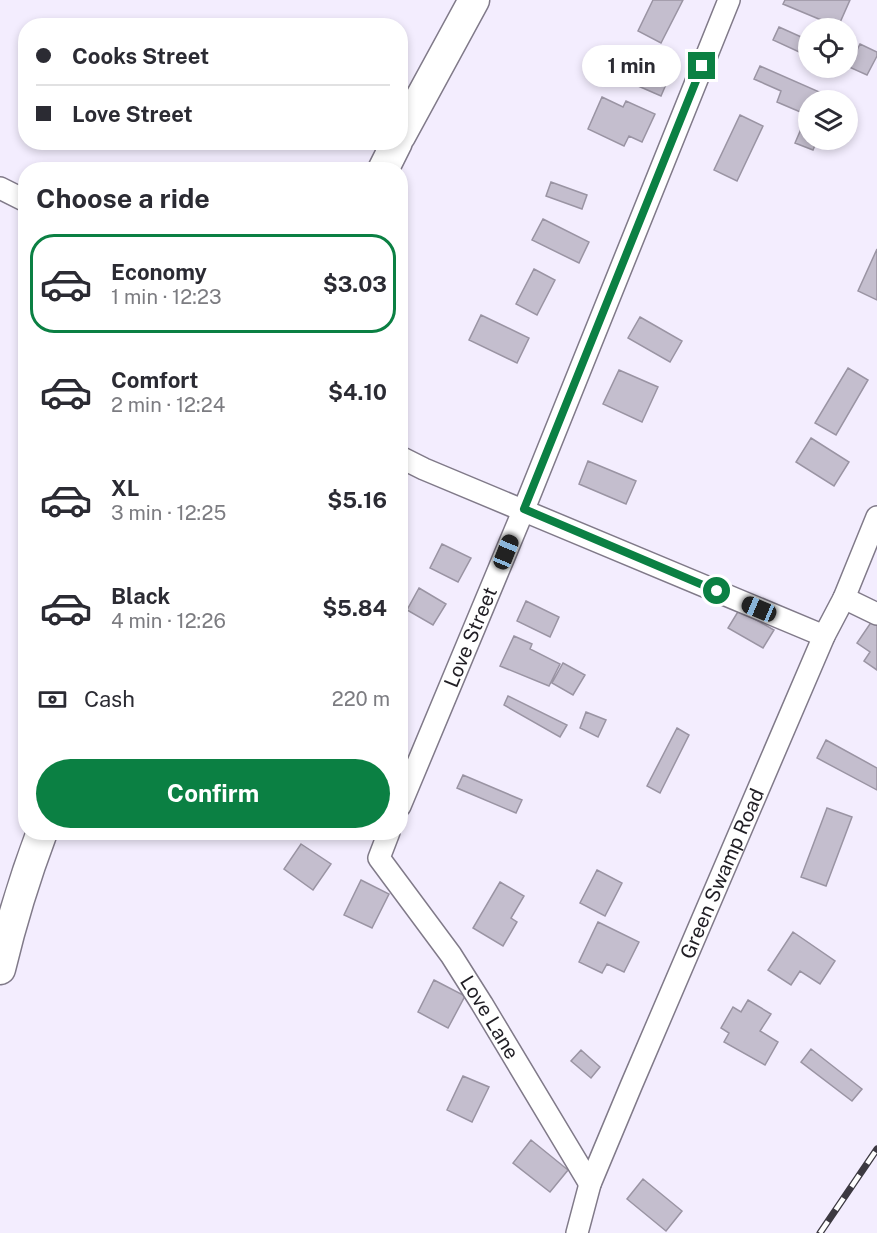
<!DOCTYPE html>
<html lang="en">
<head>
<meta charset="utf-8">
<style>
  :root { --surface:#fff; --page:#f2f2f3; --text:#2b2b33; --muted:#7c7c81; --line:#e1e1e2; --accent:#0b8043 }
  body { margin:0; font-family:"Public Sans",sans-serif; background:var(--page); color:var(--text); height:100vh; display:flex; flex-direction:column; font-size:22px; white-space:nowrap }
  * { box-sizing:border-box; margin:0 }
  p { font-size:20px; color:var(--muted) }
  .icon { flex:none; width:33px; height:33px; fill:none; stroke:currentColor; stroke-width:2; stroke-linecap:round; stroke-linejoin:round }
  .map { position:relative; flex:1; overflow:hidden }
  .sheet { position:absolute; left:18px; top:162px; width:390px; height:678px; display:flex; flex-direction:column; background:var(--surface); border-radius:24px; box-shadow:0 3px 9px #0003 }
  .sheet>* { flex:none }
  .banner { position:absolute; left:18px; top:18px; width:390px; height:132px; border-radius:24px; box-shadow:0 3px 9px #0003; display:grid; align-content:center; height:132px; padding:0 18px; background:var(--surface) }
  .tools { position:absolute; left:798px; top:18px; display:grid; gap:12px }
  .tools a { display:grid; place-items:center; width:60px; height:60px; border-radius:50%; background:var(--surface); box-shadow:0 3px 9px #0003; font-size:30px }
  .end { position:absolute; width:27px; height:27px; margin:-14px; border:8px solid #0b8043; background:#fff; box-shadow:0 0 0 3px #fff }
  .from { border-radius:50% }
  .bubble { position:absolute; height:42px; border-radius:21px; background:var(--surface); box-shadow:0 3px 9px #0003; font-size:20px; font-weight:700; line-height:42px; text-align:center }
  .car { position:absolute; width:18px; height:36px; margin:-18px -9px; border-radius:8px; box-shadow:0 0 4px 2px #0007; background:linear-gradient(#222 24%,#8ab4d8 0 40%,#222 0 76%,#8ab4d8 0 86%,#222 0) }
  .banner b { display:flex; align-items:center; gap:21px; height:57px; font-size:22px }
  .banner b+b { border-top:2px solid var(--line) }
  .banner i { width:15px; height:15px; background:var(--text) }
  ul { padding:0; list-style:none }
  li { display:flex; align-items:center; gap:18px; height:99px; margin:0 12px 9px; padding:0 6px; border:3px solid transparent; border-radius:24px }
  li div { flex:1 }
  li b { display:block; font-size:22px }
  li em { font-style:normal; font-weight:700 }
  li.on { border-color:var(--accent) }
  li>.icon { width:54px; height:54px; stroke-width:1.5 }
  h2 { padding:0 18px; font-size:27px; line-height:72px }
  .pay { display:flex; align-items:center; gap:15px; height:66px; padding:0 18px; font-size:22px }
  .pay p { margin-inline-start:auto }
  .button { display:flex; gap:12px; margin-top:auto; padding:12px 18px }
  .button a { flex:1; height:69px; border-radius:36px; background:var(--accent); color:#fff; font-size:24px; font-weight:700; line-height:69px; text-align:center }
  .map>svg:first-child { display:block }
</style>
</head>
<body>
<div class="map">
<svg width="877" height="1233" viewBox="0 0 877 1233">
  <rect width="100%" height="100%" fill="#f3edfe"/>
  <path fill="#c4bece" stroke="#9a94a3" stroke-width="1.5" d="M 653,0 L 683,0 L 661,43 L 638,31 Z
    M 785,0 L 850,0 L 838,27 L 783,4 Z
    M 779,27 L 808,40 L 808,56 L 773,40 Z
    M 860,44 L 877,52 L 877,56 L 867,75 L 849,67 Z
    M 623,52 L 671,73 L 661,96 L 613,75 Z
    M 760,66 L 824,94 L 821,100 L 808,100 L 808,105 L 805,114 L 777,102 L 781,91 L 754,79 Z
    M 602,97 L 623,107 L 626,101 L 655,114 L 642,142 L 629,136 L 624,146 L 588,129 Z
    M 740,115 L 763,126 L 737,181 L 714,170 Z
    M 801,129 L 808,132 L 808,140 L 817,140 L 813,150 L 795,143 Z
    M 551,182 L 587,195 L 582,209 L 546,196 Z
    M 543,219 L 589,242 L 579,263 L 532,240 Z
    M 877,249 L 877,300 L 858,291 Z
    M 534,269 L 555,280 L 537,315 L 516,304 Z
    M 481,315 L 529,338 L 517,363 L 469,340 Z
    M 640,317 L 682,341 L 670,362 L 628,338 Z
    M 848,368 L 868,380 L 836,435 L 815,423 Z
    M 619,370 L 658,387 L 642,422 L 603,404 Z
    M 811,438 L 849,462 L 834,486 L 796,462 Z
    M 588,461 L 636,481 L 626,504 L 579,484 Z
    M 442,544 L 471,558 L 458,582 L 430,568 Z
    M 419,588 L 446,604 L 433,625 L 407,610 Z
    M 526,601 L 559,617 L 550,637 L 517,621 Z
    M 739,610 L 774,630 L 763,648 L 728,628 Z
    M 874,618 L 877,620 L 877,670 L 864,661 L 870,652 L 857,643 Z
    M 514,636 L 532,644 L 530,649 L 560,664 L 549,686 L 500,666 Z
    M 563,663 L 585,675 L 573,695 L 552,683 Z
    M 508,696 L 567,725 L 560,737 L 504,705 Z
    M 586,712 L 606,720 L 598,737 L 580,728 Z
    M 677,728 L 689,735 L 660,793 L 647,786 Z
    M 826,740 L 877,768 L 877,790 L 817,758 Z
    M 463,775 L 522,800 L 516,813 L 457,788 Z
    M 827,808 L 852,817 L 826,886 L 801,877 Z
    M 301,844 L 331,864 L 313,890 L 284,869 Z
    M 597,870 L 622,883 L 605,916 L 580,903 Z
    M 361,880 L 389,894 L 372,928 L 344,915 Z
    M 500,882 L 524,896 L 511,918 L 517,922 L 503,946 L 473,928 Z
    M 598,922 L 639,942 L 624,972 L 607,964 L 602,973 L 579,962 Z
    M 793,932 L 835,961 L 820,984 L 800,971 L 791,985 L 768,970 Z
    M 434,980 L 465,996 L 448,1028 L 418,1012 Z
    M 748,1000 L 771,1014 L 760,1031 L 778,1042 L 765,1065 L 724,1042 L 729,1033 L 721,1028 L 733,1007 L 741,1012 Z
    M 811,1049 L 862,1089 L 852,1101 L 801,1062 Z
    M 581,1050 L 600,1067 L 591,1078 L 571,1061 Z
    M 463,1076 L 489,1087 L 472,1122 L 447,1110 Z
    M 531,1140 L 568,1170 L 550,1192 L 513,1163 Z
    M 643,1179 L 682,1211 L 666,1231 L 627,1199 Z"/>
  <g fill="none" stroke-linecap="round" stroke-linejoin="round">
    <g stroke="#807a89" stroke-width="24">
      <g id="street">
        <path d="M 0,188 L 26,201"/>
        <path d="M 400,457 L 424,469 L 824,636"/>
        <path d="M 844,598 L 877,614"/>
        <path id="s1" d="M 400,806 L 524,509 L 729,0"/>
        <path id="s2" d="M 389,832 L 379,858 L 451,955 L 482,1004 L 590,1184"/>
        <path id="s3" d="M 577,1233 L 590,1184 L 631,1086 L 824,636 L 844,598 L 877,517"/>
      </g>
    </g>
    <g stroke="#807a89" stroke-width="33">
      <path id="secondary" d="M 400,136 L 474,0
        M 383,170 L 397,142
        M 0,969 C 11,923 25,877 42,832"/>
    </g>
    <use href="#street" stroke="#fff" stroke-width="21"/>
    <use href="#secondary" stroke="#fff" stroke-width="30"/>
    <g stroke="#3c3941" stroke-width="7">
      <path id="rail" d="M 820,1233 L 877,1149"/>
    </g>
    <use href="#rail" stroke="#fefefe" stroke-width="4.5" stroke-dasharray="14" stroke-linecap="butt"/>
  </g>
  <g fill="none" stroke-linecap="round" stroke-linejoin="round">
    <path stroke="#0b8043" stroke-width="8" d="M 702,66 L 524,509 L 717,591"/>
  </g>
  <g text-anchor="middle" stroke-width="4.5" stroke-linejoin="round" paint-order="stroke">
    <g font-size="20" fill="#201e24" stroke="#fefefe">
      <text dy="7" stroke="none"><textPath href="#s1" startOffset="183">Love Street</textPath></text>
      <text dy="7" stroke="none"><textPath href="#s3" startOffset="388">Green Swamp Road</textPath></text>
      <text dy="7" stroke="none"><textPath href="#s2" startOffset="222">Love Lane</textPath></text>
    </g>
  </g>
</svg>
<div class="tools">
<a><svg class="icon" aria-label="locate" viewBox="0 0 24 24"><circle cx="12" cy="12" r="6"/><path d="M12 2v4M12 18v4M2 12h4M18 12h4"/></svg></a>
<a><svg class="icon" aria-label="layers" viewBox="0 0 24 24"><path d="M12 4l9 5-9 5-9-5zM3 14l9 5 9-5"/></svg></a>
</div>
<i class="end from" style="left:717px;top:591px"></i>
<i class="end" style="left:702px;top:66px"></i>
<div class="bubble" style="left:582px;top:45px;width:99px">1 min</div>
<i class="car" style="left:506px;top:552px;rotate:22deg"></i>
<i class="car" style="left:759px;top:609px;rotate:293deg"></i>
<div class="banner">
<b><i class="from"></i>Cooks Street</b>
<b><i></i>Love Street</b>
</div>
<section class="sheet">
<h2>Choose a ride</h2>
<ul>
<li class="on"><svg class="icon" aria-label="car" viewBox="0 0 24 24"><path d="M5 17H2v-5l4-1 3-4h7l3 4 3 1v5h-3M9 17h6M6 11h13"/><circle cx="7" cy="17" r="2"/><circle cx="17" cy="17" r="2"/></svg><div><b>Economy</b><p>1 min · 12:23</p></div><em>$3.03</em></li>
<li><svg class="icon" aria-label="car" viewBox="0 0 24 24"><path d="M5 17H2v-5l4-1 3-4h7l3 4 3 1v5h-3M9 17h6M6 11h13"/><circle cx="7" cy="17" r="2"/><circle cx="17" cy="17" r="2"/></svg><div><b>Comfort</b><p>2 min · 12:24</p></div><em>$4.10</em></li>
<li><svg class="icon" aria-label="car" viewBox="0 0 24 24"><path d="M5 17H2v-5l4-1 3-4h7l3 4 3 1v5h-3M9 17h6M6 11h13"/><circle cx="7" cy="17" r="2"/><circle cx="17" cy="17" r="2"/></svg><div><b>XL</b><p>3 min · 12:25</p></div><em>$5.16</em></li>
<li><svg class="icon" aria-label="car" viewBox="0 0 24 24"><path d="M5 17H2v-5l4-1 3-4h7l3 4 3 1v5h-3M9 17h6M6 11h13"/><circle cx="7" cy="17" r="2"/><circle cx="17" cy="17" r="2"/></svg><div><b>Black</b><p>4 min · 12:26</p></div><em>$5.84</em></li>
</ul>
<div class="pay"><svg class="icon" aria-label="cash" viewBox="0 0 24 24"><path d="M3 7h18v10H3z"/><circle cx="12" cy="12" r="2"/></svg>Cash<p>220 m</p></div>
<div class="button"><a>Confirm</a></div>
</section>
</div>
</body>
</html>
